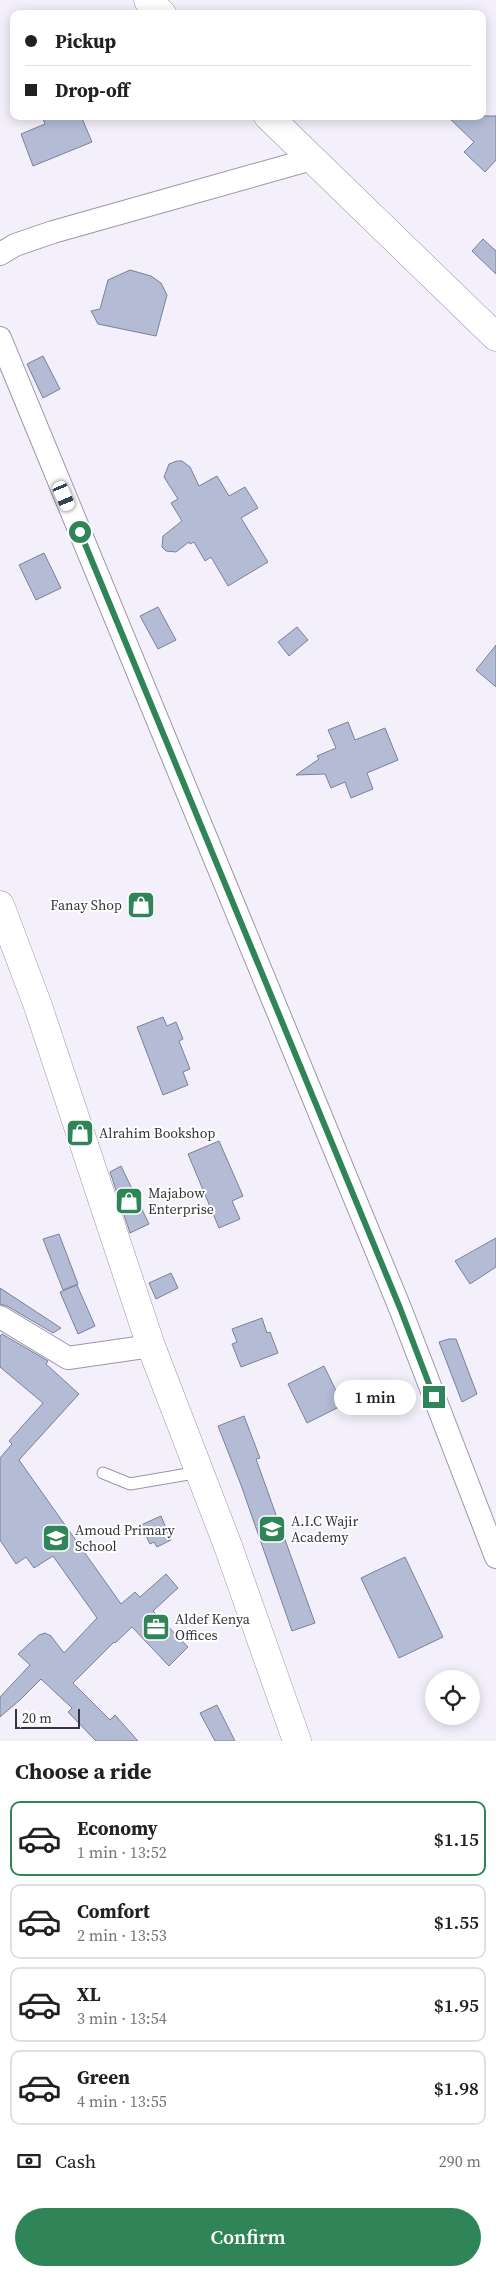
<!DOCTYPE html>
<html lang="en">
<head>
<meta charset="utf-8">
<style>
  :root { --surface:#fff; --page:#f6f6f6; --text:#202124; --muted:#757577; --line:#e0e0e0; --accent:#308558 }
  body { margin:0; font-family:"Source Serif 4",serif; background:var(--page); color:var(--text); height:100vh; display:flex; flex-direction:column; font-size:19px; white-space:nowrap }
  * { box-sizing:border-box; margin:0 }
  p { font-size:16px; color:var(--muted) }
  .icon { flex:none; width:28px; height:28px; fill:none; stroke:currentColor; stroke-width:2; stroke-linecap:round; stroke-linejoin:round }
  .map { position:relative; height:1741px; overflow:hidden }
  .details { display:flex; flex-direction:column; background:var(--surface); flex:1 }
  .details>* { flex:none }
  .banner { position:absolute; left:10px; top:10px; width:476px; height:110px; border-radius:10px; box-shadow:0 2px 12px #0003; display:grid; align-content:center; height:110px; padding:0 15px; background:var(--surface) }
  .buttons { position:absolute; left:425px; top:1670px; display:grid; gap:10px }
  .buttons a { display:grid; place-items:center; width:55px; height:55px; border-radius:50%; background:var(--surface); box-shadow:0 2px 12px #0003; font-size:25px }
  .scale { position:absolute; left:15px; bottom:12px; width:65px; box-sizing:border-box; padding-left:5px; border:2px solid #36333d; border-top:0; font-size:14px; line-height:18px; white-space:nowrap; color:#36333d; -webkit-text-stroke:4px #fff; paint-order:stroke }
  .end { position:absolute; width:22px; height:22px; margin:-11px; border:6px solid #308558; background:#fff; box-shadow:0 0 0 2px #fff }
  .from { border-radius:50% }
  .bubble { position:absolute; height:35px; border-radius:18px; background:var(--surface); box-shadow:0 2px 12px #0003; font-size:16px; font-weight:600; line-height:35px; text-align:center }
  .car { position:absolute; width:15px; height:30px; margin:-15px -8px; border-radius:6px; box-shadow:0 0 4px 1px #0007; background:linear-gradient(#fff 24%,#345 0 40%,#fff 0 76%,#345 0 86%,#fff 0) }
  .banner b { display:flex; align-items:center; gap:18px; height:48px; font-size:19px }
  .banner b+b { border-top:1px solid var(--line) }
  .banner i { width:12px; height:12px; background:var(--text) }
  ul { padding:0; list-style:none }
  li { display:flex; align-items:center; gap:15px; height:75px; margin:0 10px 8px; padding:0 5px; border:2px solid var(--line); border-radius:10px }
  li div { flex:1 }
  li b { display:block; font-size:19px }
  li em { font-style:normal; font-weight:600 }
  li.active { border-color:var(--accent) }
  li>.icon { width:45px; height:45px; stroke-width:1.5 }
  h2 { padding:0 15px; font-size:22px; line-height:60px }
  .pay { display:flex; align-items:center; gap:12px; height:55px; padding:0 15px; font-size:19px }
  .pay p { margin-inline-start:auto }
  .primary-button { display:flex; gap:10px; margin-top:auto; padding:10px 15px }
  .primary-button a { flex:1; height:58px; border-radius:30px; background:var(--accent); color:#fff; font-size:20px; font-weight:600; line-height:58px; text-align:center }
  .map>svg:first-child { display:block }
</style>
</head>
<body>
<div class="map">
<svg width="496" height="1741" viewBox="0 0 496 1741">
  <rect width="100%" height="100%" fill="#f4f0fb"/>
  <path fill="#b3bbd5" stroke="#7a8199" d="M 42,116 L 81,116 L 92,142 L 33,166 L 21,134 L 45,124 Z
    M 447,116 L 496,116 L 496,160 L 485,172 L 464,152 L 474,142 Z
    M 483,239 L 496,251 L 496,274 L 472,251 Z
    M 130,270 L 151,276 L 161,283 L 167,295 L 156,336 L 98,324 L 91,311 L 100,309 L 108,280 Z
    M 43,356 L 60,389 L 43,398 L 27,364 Z
    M 177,461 L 182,461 L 190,467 L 199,486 L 217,476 L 229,496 L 245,487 L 258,508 L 241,518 L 268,562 L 228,586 L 211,557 L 205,561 L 194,542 L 190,544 L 189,542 L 176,552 L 166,551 L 162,547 L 163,536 L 182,521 L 171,503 L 178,499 L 164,477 L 169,464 Z
    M 44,553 L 61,588 L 36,600 L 19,565 Z
    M 158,607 L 176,640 L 158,649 L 140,616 Z
    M 297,627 L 308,640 L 289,656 L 278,642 Z
    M 496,645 L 496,687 L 476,670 Z
    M 348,722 L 355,740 L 385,728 L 398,760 L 367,773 L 373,789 L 351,798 L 345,782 L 331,788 L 325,774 L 296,775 L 319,759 L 317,756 L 336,748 L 328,730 Z
    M 163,1017 L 167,1026 L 176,1022 L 183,1039 L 179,1041 L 190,1069 L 183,1072 L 188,1085 L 163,1095 L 137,1027 Z
    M 219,1141 L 243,1196 L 232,1201 L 240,1219 L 219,1228 L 188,1154 Z
    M 121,1166 L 149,1224 L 130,1233 L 110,1172 Z
    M 59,1234 L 78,1284 L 63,1290 L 43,1239 Z
    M 496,1238 L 496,1267 L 470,1284 L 455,1261 Z
    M 171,1273 L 178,1288 L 156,1299 L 149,1283 Z
    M 77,1285 L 95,1326 L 78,1334 L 60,1292 Z
    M 0,1288 L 61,1328 L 53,1333 L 7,1306 L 0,1304 Z
    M 262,1318 L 267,1333 L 270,1332 L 278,1353 L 241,1367 L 232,1344 L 237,1342 L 232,1329 Z
    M 2,1334 L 48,1361 L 46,1364 L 79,1394 L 19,1460 L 121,1604 L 135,1592 L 140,1597 L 166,1574 L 178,1588 L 153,1611 L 188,1647 L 169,1666 L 132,1627 L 115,1643 L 114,1642 L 73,1683 L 110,1720 L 115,1715 L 138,1741 L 96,1741 L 68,1712 L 72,1708 L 41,1679 L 21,1699 L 0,1717 L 0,1697 L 30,1665 L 18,1654 L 39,1635 L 45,1633 L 51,1636 L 64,1653 L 97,1618 L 53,1556 L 34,1568 L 26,1557 L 16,1564 L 0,1540 L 0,1458 L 12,1444 L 9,1441 L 43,1403 L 0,1367 L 0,1336 Z
    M 449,1339 L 456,1339 L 477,1394 L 462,1402 L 439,1342 Z
    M 324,1366 L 343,1405 L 307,1423 L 288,1384 Z
    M 244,1416 L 260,1458 L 256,1459 L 315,1623 L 292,1631 L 241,1485 L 218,1426 Z
    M 161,1516 L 171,1540 L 157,1547 L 154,1542 L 150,1544 L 141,1525 Z
    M 405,1557 L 443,1637 L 399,1658 L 361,1578 Z
    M 217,1705 L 235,1741 L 215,1741 L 200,1713 Z"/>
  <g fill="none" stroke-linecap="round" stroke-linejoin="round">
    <g stroke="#9c94ad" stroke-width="13">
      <path id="service" d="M 103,1473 L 130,1484 L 200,1472"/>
    </g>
    <g stroke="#9c94ad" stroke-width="24">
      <path id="minor" d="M 0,254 L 15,245 L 53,232 L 312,159
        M 0,338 L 400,1308 L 496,1557
        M 0,1317 L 68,1358 L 151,1346"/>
    </g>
    <g stroke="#9c94ad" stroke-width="29">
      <path id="tertiary" d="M 148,0 L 162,14
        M 268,116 L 496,337
        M 0,905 L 38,1006 L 151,1346 L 228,1546 L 297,1741"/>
    </g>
    <use href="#service" stroke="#fff" stroke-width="11"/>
    <use href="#minor" stroke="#fff" stroke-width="22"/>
    <use href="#tertiary" stroke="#fff" stroke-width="28"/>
  </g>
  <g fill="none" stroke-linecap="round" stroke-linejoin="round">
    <path stroke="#308558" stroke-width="6" d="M 80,532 L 400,1308 L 434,1397"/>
  </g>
  <defs>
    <g id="shop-square" transform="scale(1.4375)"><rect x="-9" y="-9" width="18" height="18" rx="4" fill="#308558" stroke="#fff"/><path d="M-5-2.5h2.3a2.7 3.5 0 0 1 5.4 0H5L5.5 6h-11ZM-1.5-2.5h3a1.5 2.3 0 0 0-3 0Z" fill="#fff"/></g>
    <g id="school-square" transform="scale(1.4375)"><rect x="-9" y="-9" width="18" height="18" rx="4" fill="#308558" stroke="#fff"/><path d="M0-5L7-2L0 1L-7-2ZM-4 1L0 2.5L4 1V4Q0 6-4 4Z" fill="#fff"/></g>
    <g id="office-square" transform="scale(1.4375)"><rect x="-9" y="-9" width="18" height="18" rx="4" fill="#308558" stroke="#fff"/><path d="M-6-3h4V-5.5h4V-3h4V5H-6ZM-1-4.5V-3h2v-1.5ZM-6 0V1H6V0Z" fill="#fff"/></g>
  </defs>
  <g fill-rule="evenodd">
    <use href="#shop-square" x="141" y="905"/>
    <use href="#shop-square" x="80" y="1133"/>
    <use href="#shop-square" x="129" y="1201"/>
    <use href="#school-square" x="272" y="1529"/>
    <use href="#school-square" x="56" y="1538"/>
    <use href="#office-square" x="156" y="1627"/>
  </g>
  <g text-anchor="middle" stroke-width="4" stroke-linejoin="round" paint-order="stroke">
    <g font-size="14" fill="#36333d" stroke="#fff" text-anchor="start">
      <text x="122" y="910" text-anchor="end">Fanay Shop</text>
      <text x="99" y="1138">Alrahim Bookshop</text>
      <text x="148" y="1198">Majabow<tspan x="148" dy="16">Enterprise</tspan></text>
      <text x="291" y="1526">A.I.C Wajir<tspan x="291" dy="16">Academy</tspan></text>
      <text x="75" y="1535">Amoud Primary<tspan x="75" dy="16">School</tspan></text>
      <text x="175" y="1624">Aldef Kenya<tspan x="175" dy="16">Offices</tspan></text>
    </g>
  </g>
</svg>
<div class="buttons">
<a><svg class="icon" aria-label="locate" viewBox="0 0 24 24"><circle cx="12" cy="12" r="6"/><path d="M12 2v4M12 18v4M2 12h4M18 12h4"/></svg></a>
</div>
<div class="scale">20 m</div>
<i class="end from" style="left:80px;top:532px"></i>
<i class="end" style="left:434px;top:1397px"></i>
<div class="bubble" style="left:334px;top:1380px;width:82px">1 min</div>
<i class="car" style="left:64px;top:496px;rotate:157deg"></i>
<div class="banner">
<b><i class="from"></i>Pickup</b>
<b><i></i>Drop-off</b>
</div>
</div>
<section class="details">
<h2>Choose a ride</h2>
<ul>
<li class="active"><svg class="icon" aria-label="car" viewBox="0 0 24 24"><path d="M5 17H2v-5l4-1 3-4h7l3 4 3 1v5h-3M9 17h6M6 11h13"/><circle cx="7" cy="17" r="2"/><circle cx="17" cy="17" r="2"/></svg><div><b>Economy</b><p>1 min · 13:52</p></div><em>$1.15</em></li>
<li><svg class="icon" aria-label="car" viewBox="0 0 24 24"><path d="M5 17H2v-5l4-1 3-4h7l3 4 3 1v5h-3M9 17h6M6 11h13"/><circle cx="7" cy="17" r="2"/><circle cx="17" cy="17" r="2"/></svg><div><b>Comfort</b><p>2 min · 13:53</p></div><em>$1.55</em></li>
<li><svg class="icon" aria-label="car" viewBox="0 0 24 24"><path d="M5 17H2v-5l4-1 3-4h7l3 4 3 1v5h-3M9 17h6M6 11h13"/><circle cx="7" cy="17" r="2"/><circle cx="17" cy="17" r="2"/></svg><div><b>XL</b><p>3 min · 13:54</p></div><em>$1.95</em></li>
<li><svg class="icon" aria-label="car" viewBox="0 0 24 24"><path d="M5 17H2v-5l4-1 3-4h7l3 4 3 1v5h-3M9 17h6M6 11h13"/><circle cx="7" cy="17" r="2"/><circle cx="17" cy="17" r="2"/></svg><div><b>Green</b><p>4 min · 13:55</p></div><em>$1.98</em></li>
</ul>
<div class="pay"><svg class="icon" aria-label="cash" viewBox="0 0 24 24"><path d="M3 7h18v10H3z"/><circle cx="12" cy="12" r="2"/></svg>Cash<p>290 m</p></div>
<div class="primary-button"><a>Confirm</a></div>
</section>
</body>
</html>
